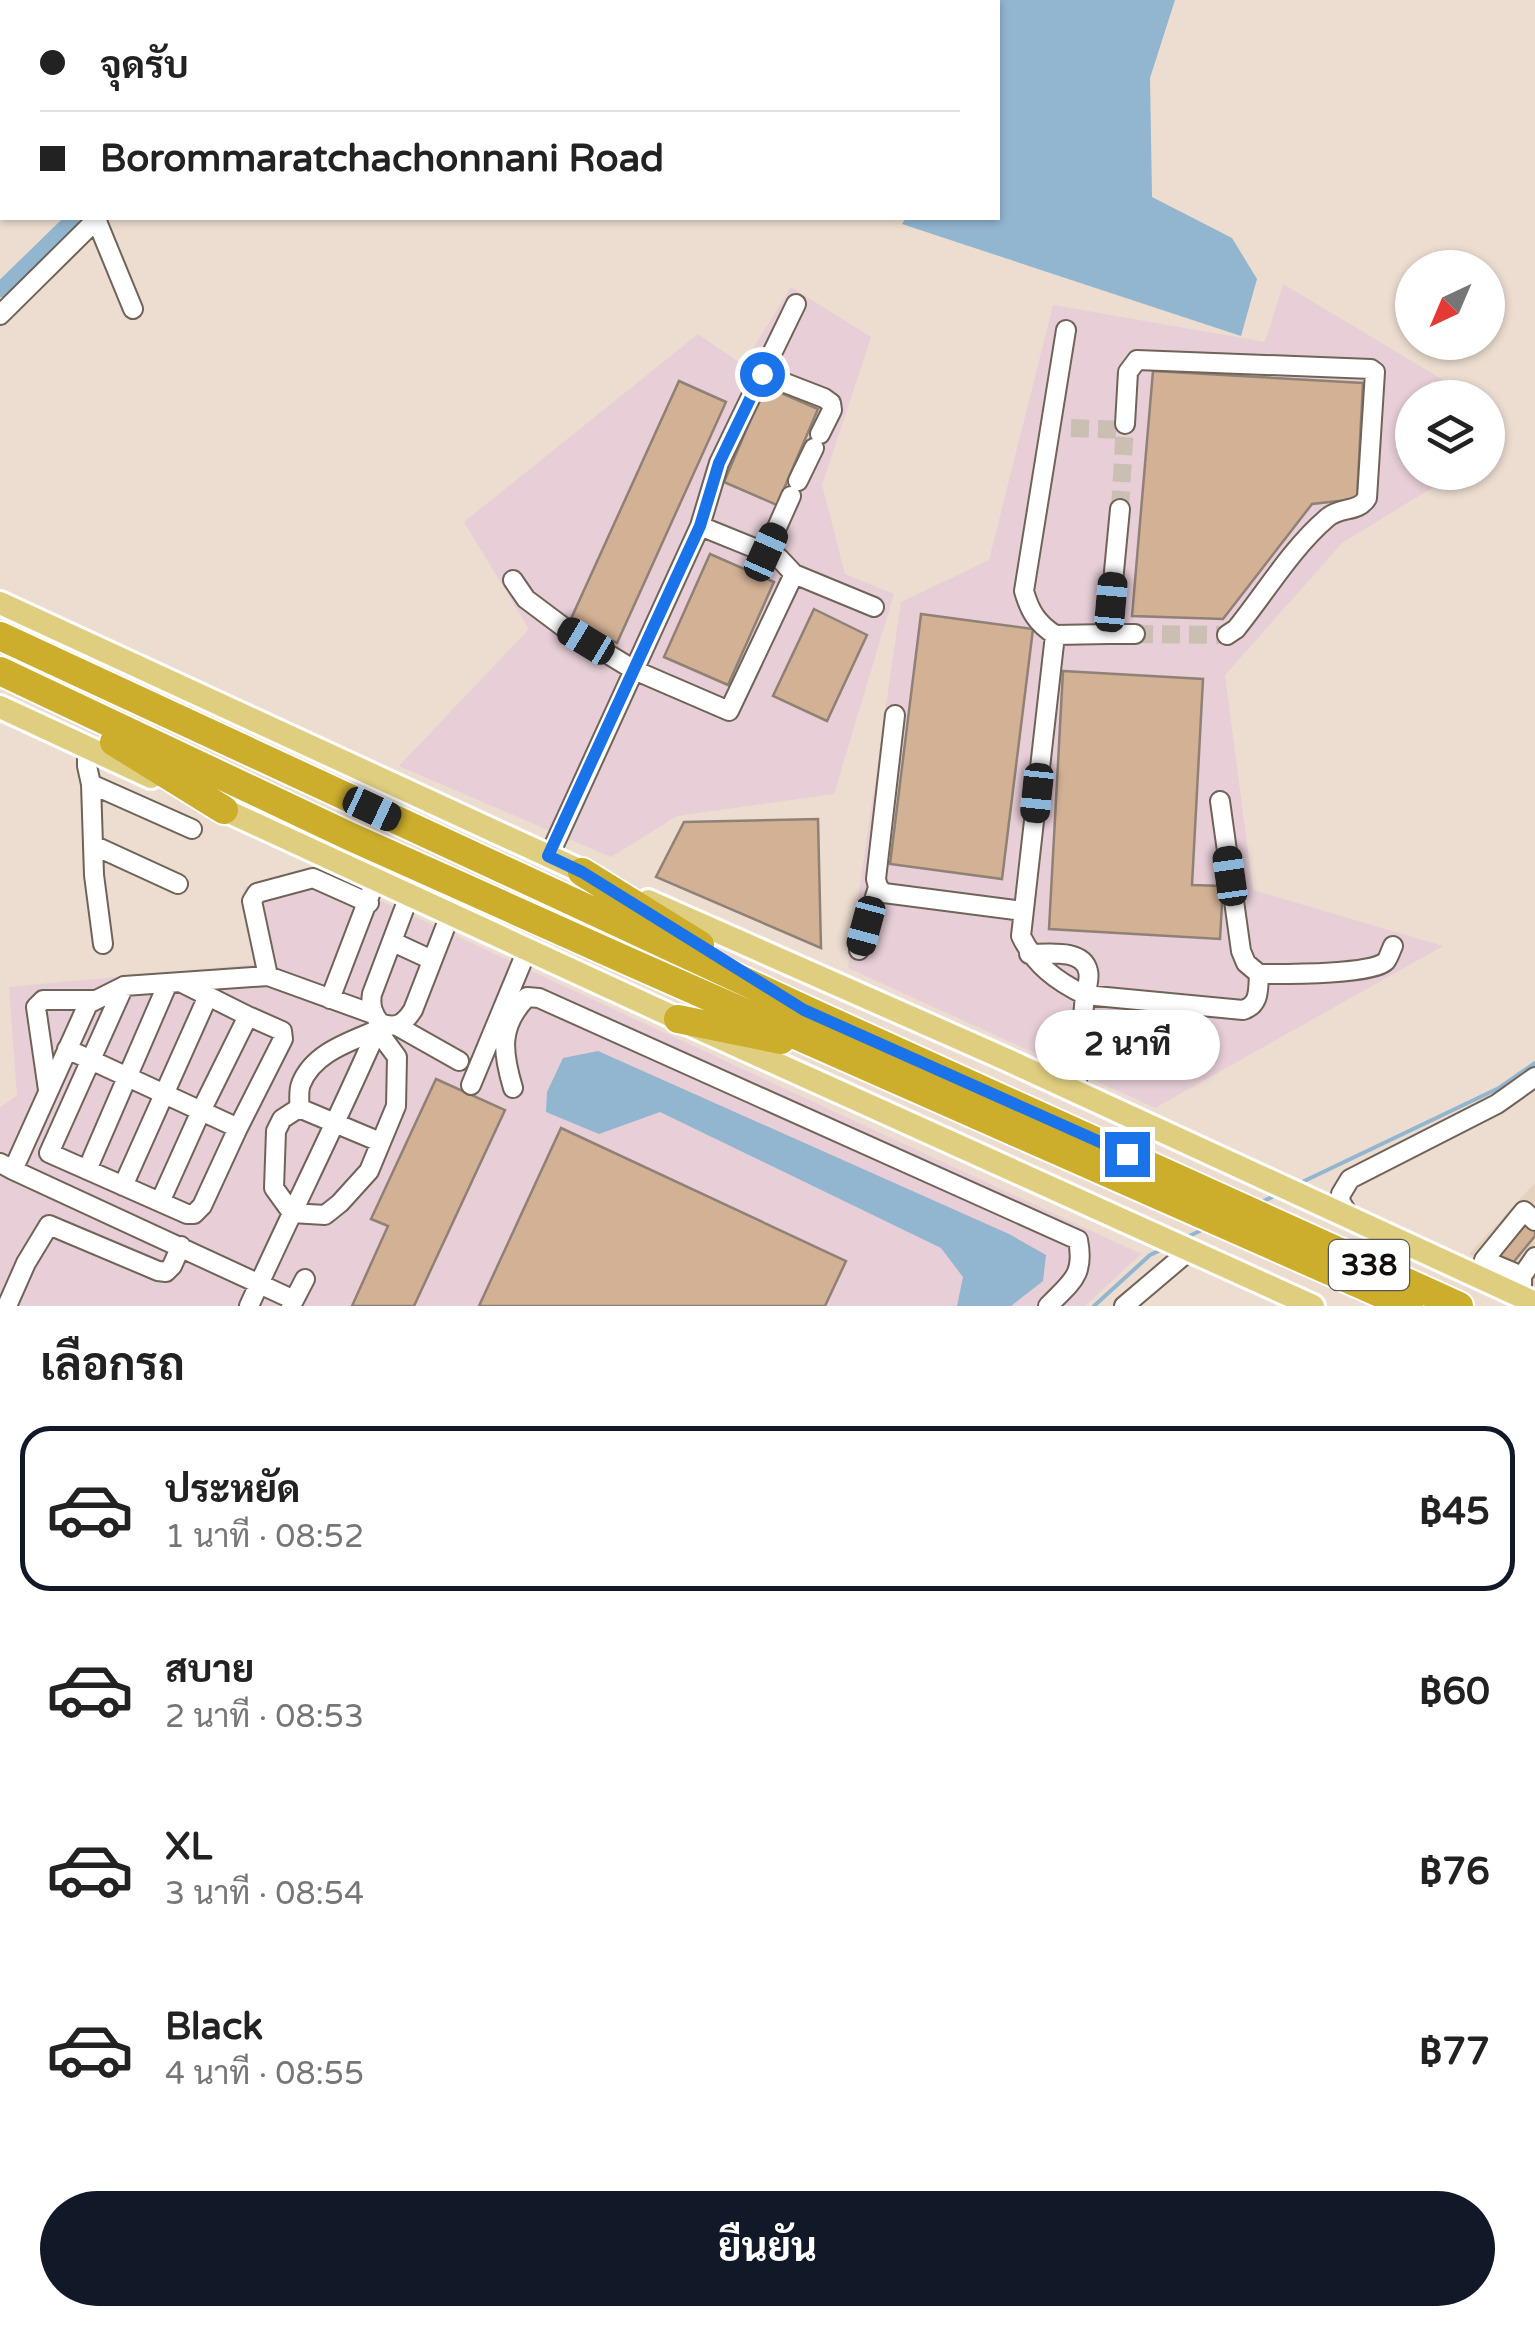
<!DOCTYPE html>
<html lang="th">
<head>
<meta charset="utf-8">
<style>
  :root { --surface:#fff; --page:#f2f2f2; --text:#222; --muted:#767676; --line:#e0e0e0; --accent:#111827 }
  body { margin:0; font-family:"Varela Round",Sarabun,sans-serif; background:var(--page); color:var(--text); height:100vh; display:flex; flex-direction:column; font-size:38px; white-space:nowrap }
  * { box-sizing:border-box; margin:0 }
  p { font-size:32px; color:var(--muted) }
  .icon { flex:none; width:55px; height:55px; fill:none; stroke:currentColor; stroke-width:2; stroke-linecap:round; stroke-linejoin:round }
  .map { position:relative; height:1306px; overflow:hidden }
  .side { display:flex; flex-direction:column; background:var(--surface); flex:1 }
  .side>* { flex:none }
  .guide { position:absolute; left:0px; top:0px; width:1000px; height:220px; box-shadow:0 2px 8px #0004; display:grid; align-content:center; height:220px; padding:0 40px; background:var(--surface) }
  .needle { width:65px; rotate:224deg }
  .controls { position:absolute; left:1395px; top:250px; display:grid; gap:20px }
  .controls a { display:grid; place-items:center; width:110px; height:110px; border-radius:50%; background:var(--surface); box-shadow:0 2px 8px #0004; font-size:50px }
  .end { position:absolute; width:45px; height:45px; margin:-22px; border:12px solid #1a73e8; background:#fff; box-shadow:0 0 0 5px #fff }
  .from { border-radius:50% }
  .bubble { position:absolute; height:70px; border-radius:35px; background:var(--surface); box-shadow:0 2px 8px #0004; font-size:32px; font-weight:700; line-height:70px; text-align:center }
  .car { position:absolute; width:30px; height:60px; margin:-30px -15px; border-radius:12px; box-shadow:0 0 8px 2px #0007; background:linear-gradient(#222 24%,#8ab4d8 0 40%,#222 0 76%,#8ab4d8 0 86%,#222 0) }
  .guide b { display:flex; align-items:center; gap:35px; height:95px; font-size:38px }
  .guide b+b { border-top:2px solid var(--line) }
  .guide i { width:25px; height:25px; background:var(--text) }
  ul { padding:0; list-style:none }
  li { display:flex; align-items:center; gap:30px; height:165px; margin:0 20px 15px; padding:0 20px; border:5px solid transparent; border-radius:30px }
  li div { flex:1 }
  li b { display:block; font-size:38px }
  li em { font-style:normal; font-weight:700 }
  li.selected { border-color:var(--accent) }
  li>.icon { width:90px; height:90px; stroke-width:1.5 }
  h2 { padding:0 40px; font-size:45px; line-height:120px }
  .action { display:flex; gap:20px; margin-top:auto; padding:20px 40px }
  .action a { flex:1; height:115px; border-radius:60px; background:var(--accent); color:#fff; font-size:40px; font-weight:700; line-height:115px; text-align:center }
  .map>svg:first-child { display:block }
</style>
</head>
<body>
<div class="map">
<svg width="1535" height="1306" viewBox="0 0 1535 1306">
  <rect width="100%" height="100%" fill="#ecddd0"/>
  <path fill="#e6d0be" d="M 1535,1183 L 1535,1285 L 1469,1254 Z"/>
  <path fill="#e7ced7" d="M 1283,284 L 1465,393 L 1466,397 L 1412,398 L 1412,472 L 1456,473 L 1342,543 L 1225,675 L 1253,890 L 1443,946 L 1155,1108 L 848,968 L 901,602 L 989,560 L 1053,305 L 1265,342 Z
    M 791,287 L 871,337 L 822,485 L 845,574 L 894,594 L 834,794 L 677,816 L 611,857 L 399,766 L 529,629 L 464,522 L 698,334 L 743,365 Z
    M 316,871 L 1141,1254 L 1085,1306 L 0,1306 L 0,1107 L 17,1096 L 9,987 L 255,964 L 244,887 Z"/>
  <path fill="#92b5d0" d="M 962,0 L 1175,0 L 1150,78 L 1152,197 L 1232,238 L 1257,279 L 1241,336 L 902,224 L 906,218 L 998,218 L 998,2 L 961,2 Z
    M 598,1051 L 1009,1234 L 1046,1255 L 1043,1281 L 1011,1306 L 957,1306 L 963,1277 L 941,1248 L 660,1112 L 599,1134 L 546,1112 L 547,1092 L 563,1058 Z"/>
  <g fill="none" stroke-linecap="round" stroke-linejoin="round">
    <path stroke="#92b5d0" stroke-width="4" d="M 1298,1184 L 1499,1088 L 1535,1063
      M 1258,1204 L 1276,1195
      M 1185,1238 L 1204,1229
      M 1094,1306 L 1150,1255 L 1163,1249"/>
    <path stroke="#92b5d0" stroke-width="15" d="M 296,2 L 299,0
      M 0,290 L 74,218"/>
  </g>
  <path fill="#d3b195" stroke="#8f8176" stroke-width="2.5" d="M 1153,371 L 1363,383 L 1357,499 L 1312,504 L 1223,619 L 1132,616 Z
    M 679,381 L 726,402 L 617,643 L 570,621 Z
    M 765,386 L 818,409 L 777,505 L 724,482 Z
    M 710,554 L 774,582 L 728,685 L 664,657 Z
    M 814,609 L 867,635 L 827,721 L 773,696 Z
    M 921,614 L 1033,629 L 1002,879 L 890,864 Z
    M 1063,671 L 1203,679 L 1192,885 L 1223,886 L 1220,939 L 1049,929 Z
    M 818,819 L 821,948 L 656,877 L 684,822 Z
    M 436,1079 L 505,1110 L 414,1306 L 352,1306 L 388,1226 L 371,1219 Z
    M 561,1128 L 846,1261 L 825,1306 L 479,1306 Z
    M 1526,1214 L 1535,1222 L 1535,1236 L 1511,1265 L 1495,1252 Z"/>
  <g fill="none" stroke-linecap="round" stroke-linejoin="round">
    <path stroke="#cbbeb2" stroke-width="18" stroke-dasharray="18 9" stroke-linecap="butt" d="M 1071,428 L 1124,430
      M 1120,509 L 1125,424
      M 1135,634 L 1227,635"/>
    <g stroke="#706358" stroke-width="22">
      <path id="minor" d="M 352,0 L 354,2
        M 540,0 L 543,2
        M 316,2 L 318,0
        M 578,2 L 580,0
        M 96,219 L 133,309
        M 796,304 L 762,374 L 824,398 L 831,403 L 832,410 L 820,434
        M 0,315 L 98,218
        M 1125,424 L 1128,372 L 1137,360 L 1371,369 L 1375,372 L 1367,498 C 1358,513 1341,506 1327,518 C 1291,549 1266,592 1236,629 L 1227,635
        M 798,481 L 814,448
        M 766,552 L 791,496
        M 794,574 L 874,607
        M 513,580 L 526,599 L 562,626 L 634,670 L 729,711 L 794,574 L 779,558 L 700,526
        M 1108,634 L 1135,634
        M 1055,635 C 1037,623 1030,612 1024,591 L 1066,330
        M 895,715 L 876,879 L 878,887 L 884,893 L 1023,911
        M 87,748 L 87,766 L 91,784 L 192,829
        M 91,784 L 94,875 L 103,944
        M 1220,801 L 1241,951 L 1246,963 L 1259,974
        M 93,845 L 178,884
        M 549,856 L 700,526 L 719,463 L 762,374
        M 409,896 L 372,994 C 370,1006 373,1014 380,1023 C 396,1029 404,1024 413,1010 L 450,915
        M 393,942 L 432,960
        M 859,950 L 878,887
        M 1029,954 C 1046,954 1083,948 1088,971 C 1090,978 1087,988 1085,995 L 1243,1010 C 1260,1005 1258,990 1259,974 C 1281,974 1374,975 1386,961 C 1388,959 1392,948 1393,946
        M 268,976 L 252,901 L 257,893 L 313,878 L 369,903
        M 124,986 L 49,1153 L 187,1214 L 194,1214 L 202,1206 L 238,1128 L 283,1039 L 282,1031 L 248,1016
        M 330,999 L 371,892
        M 397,1026 L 459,1061
        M 377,1030 L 397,1057 L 396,1106 L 369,1171 L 340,1203 L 325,1215 L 292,1213 L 274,1188 L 276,1131 L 282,1119 L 299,1108 C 300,1100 298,1091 301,1084 C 313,1053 349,1042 377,1030 Z
        M 67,1049 L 238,1128
        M 471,1085 L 527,950
        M 513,1088 C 502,1051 499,1026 527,997 L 539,998 L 1078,1240 C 1085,1276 1071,1282 1048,1306
        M 48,1090 L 36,1007 L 43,1000 L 95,1000
        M 1076,1092 L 1085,995 C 1056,981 1035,965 1021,936 L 1055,635 L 1108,634 L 1120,509
        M 299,1108 L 380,1142
        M 0,1163 L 13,1170 L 88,1004 L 124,986 L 268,976 L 373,1014
        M 13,1170 L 294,1300
        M 87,1170 L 168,983
        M 123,1186 L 208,996
        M 160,1202 L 201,1111 L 248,1016 L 182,983
        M 1352,1220 L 1340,1201 L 1341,1194 L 1350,1179 L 1497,1104 L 1535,1077
        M 1484,1260 L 1522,1276
        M 1479,1277 L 1484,1260 L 1524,1211 L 1535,1221
        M 1522,1297 L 1522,1276 L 1535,1257
        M 7,1306 L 26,1263 L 49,1225 L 158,1271 L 166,1272 L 172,1266 L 181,1246
        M 249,1306 C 291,1213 337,1122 378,1028
        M 291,1306 L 305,1279
        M 1124,1306 L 1183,1256"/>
    </g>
    <g stroke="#fff" stroke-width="28">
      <path id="major" d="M 0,603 L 596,878
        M 0,707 L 151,777
        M 212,804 L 678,1019 L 1313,1306
        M 648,901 L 1003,1058 L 1535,1303"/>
    </g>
    <g stroke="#fff" stroke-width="32">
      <path id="highway" d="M 0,636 L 804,1009 L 1459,1306
        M 0,671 L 349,836 L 630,962 L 1409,1306
        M 114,742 L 224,810
        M 582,872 L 700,945
        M 678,1019 L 781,1040"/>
    </g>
    <use href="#minor" stroke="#fff" stroke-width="18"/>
    <use href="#major" stroke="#e0ce80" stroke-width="22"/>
    <use href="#highway" stroke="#ccad2c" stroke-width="28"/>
  </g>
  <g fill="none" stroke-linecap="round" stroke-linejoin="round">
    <path stroke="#1a73e8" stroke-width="12" d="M 762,374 L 719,463 L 700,526 L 548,856 L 582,872 L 804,1010 L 1127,1154"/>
  </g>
  <g text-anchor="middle" stroke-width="8" stroke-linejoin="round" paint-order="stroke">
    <rect fill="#fff" stroke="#5a5653" stroke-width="2.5" x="1329" y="1240" width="80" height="50" rx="8"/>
    <g font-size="30" font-weight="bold" fill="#130e09">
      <text x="1369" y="1275">338</text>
    </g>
  </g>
</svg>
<div class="controls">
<a><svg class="needle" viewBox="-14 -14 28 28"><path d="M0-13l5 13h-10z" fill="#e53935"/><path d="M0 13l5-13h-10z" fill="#767676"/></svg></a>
<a><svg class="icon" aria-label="layers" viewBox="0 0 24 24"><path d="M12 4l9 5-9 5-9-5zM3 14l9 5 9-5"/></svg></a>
</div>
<i class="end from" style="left:762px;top:374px"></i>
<i class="end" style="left:1127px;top:1154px"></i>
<div class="bubble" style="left:1035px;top:1010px;width:185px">2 นาที</div>
<i class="car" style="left:766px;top:552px;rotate:24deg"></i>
<i class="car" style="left:1111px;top:602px;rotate:5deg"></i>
<i class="car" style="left:586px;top:641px;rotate:301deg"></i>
<i class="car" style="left:1037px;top:793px;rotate:186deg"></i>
<i class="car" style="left:372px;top:809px;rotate:115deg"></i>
<i class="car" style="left:1230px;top:876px;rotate:352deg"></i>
<i class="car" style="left:866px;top:926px;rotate:195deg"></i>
<div class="guide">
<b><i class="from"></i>จุดรับ</b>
<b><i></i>Borommaratchachonnani Road</b>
</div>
</div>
<section class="side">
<h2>เลือกรถ</h2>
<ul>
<li class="selected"><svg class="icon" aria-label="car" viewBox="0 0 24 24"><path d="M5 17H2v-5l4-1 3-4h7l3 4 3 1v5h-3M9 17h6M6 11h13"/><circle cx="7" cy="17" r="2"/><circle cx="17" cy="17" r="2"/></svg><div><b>ประหยัด</b><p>1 นาที · 08:52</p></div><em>฿45</em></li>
<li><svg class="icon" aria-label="car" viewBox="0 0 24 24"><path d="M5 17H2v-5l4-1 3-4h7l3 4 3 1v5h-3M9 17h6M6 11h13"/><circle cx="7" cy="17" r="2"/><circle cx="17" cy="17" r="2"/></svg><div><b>สบาย</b><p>2 นาที · 08:53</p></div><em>฿60</em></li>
<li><svg class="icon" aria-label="car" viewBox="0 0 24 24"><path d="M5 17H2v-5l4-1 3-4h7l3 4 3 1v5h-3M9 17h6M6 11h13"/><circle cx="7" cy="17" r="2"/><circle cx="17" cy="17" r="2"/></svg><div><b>XL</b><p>3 นาที · 08:54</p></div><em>฿76</em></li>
<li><svg class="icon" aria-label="car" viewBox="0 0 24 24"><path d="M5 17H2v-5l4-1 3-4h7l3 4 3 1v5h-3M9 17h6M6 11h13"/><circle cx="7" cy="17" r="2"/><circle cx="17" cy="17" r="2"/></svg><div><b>Black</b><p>4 นาที · 08:55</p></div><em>฿77</em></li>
</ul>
<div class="action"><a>ยืนยัน</a></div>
</section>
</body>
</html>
